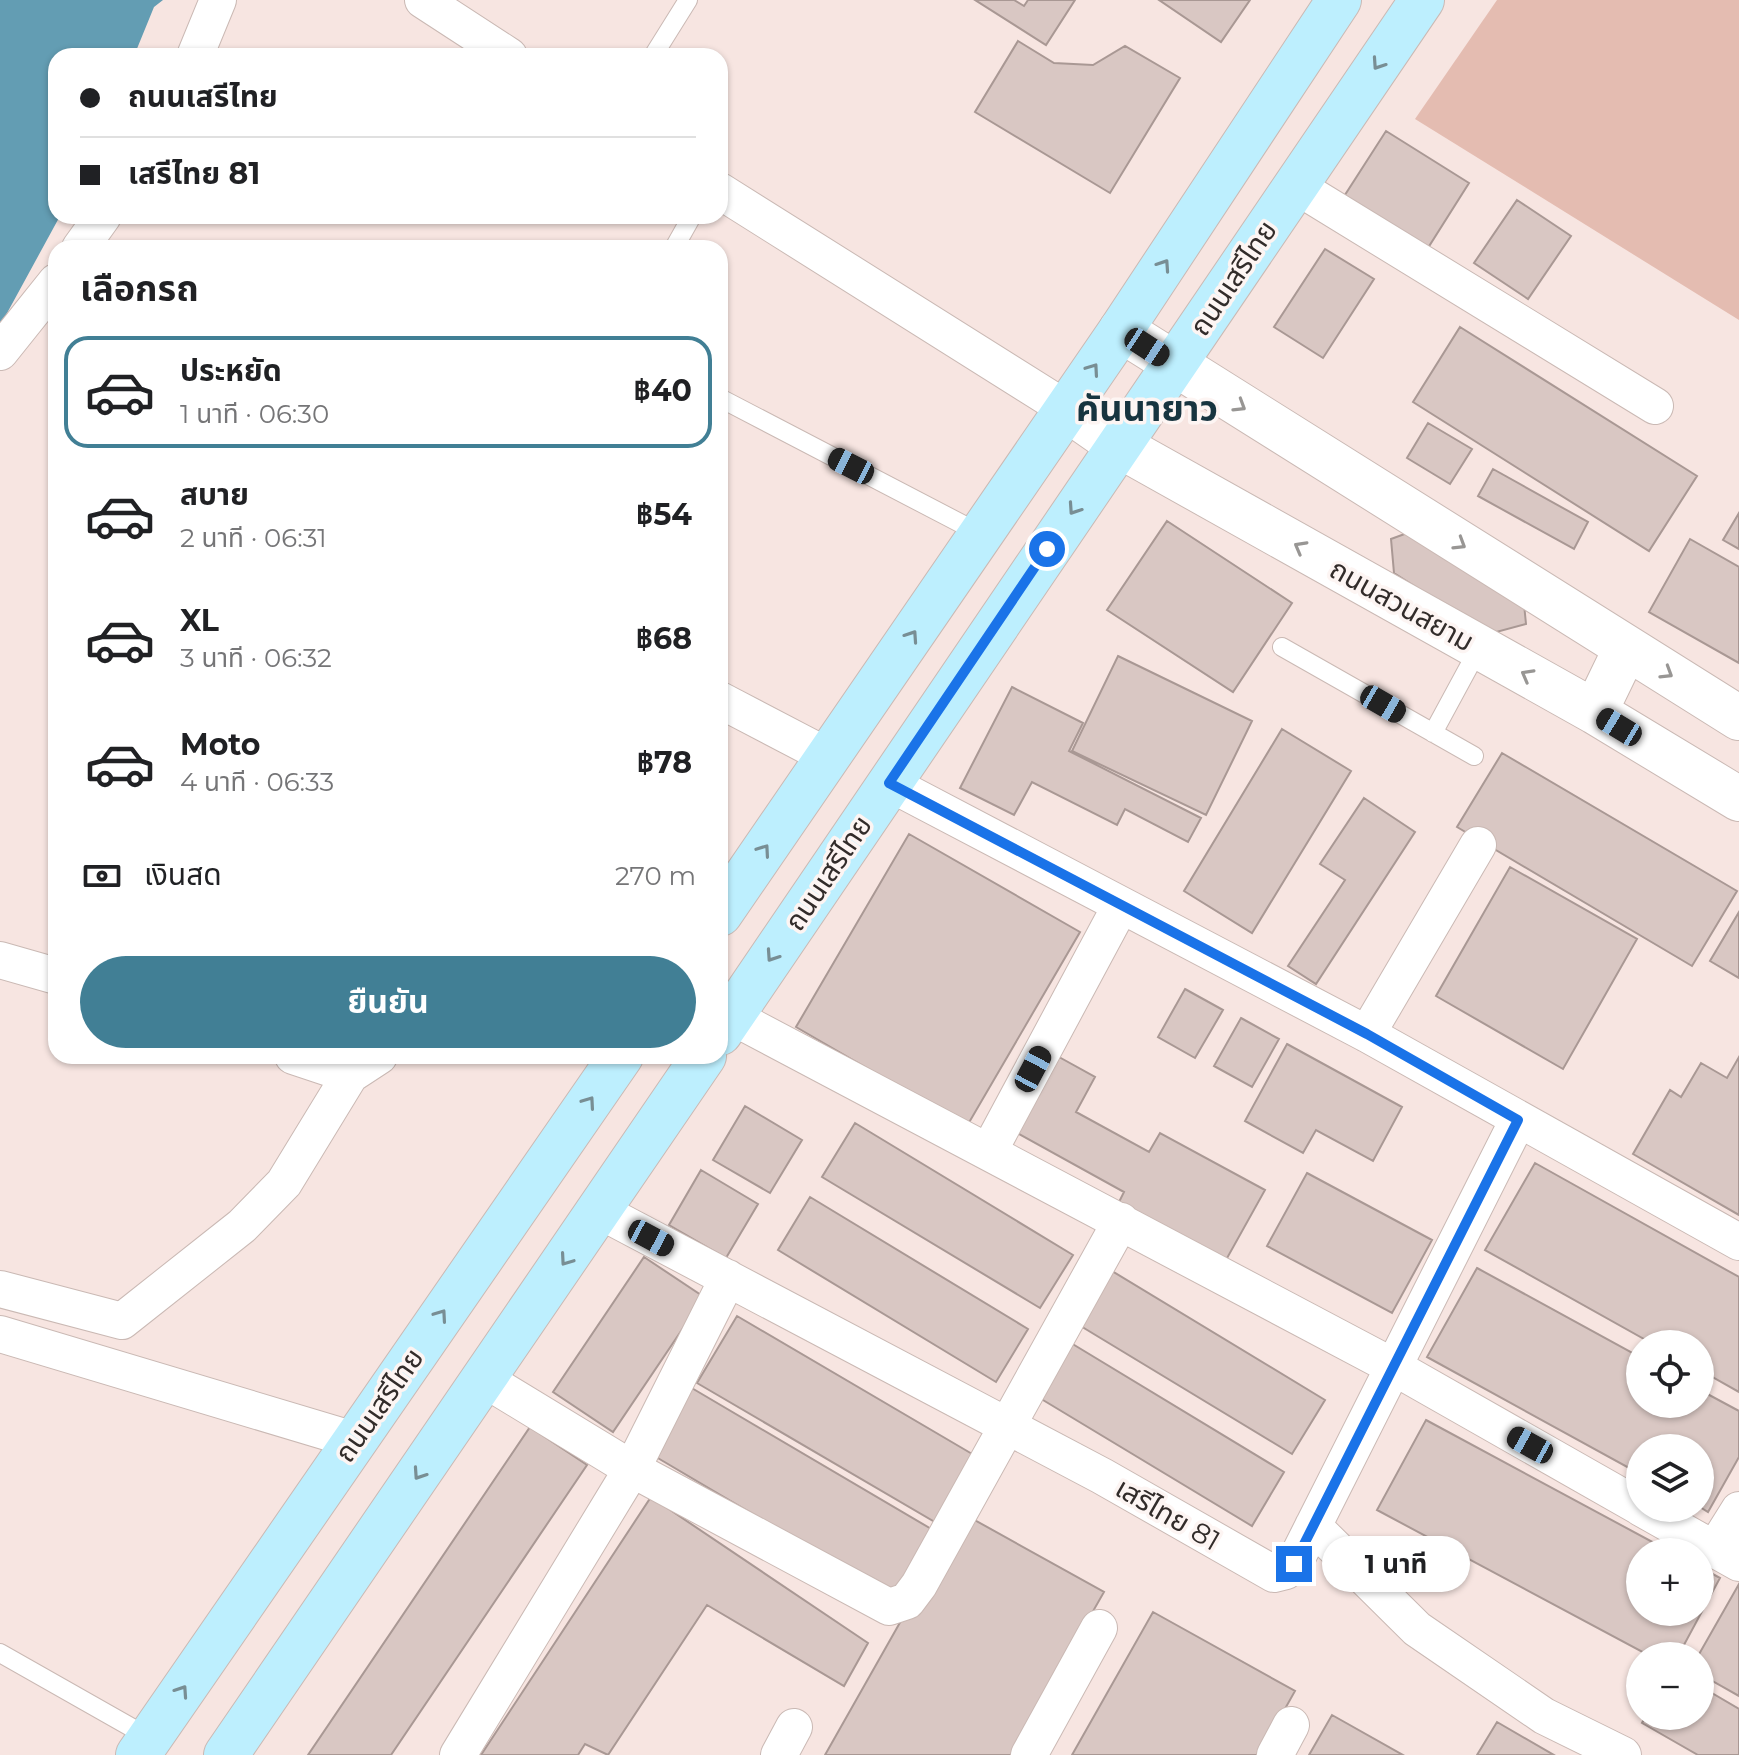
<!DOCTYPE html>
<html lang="th">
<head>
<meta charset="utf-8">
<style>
  :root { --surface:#fff; --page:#f2f2f2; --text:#202124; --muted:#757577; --line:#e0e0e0; --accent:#417f95 }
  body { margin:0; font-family:Montserrat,"Noto Sans Thai",sans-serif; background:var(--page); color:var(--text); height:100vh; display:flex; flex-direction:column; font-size:30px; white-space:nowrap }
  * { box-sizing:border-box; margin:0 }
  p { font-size:26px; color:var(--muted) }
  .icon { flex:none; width:44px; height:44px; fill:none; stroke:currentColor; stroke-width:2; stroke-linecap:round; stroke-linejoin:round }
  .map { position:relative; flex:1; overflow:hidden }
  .drawer { position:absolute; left:48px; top:240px; width:680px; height:824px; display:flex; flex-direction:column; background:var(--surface); border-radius:24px; box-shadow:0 2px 6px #0004 }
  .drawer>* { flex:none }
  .hud { position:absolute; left:48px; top:48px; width:680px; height:176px; border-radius:24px; box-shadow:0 2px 6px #0004; display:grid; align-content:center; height:176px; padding:0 32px; background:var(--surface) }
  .tools { position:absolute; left:1626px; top:1330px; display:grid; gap:16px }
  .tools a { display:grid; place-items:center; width:88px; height:88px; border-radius:50%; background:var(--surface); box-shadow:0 2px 6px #0004; font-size:40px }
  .end { position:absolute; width:36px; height:36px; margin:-18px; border:10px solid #1a73e8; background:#fff; box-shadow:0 0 0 4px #fff }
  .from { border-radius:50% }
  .bubble { position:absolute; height:56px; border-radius:28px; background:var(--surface); box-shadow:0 2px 6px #0004; font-size:26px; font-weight:700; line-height:56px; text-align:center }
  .car { position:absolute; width:24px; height:48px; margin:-24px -12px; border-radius:10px; box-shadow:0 0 6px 2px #0007; background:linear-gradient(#222 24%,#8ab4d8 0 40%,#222 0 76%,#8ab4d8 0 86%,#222 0) }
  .hud b { display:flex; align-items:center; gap:28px; height:76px; font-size:30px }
  .hud b+b { border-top:2px solid var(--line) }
  .hud i { width:20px; height:20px; background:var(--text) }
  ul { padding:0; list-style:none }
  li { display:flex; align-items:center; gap:24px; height:112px; margin:0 16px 12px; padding:0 16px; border:4px solid transparent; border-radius:24px }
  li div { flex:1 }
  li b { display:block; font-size:30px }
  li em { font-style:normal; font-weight:700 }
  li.selected { border-color:var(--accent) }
  li>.icon { width:72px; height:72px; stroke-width:1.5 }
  h2 { padding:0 32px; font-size:36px; line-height:96px }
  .pay { display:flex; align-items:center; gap:20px; height:88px; padding:0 32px; font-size:30px }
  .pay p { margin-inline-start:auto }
  .action { display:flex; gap:16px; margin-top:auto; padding:16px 32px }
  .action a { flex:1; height:92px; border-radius:48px; background:var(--accent); color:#fff; font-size:32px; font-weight:700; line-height:92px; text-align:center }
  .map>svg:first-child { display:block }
</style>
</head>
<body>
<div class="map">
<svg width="1739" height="1755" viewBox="0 0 1739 1755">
  <rect width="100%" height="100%" fill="#f7e5e1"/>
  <path fill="#e4bcb1" d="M 1497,0 L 1739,0 L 1739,320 L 1415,119 Z"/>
  <path fill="#639db3" d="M 0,0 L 163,0 L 154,7 L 134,56 L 56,56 L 56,216 L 60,216 L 0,326 Z"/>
  <path fill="#d9c7c3" stroke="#a99894" stroke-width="2" d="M 975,0 L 1014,0 L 1024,6 L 1028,0 L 1075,0 L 1046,45 Z
    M 1159,0 L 1250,0 L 1221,42 Z
    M 1018,41 L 1054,63 L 1093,65 L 1125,46 L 1180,78 L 1110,193 L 975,112 Z
    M 1386,131 L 1469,183 L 1426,251 L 1343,198 Z
    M 1517,200 L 1571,236 L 1528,299 L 1474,263 Z
    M 1325,249 L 1374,279 L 1323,358 L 1274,327 Z
    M 1460,327 L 1697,476 L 1649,551 L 1413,402 Z
    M 1428,423 L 1472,449 L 1450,484 L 1407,458 Z
    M 1493,469 L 1588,522 L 1574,549 L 1478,496 Z
    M 1739,513 L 1739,549 L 1723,540 Z
    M 1167,521 L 1292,603 L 1233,692 L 1107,610 Z
    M 1418,529 L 1523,594 L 1526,624 L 1489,634 L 1394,573 L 1391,539 Z
    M 1690,539 L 1739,567 L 1739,663 L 1649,612 Z
    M 1118,656 L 1252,721 L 1206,815 L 1072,751 Z
    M 1012,687 L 1083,723 L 1069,751 L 1201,818 L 1188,842 L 1125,809 L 1117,825 L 1032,782 L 1014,815 L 960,788 Z
    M 1282,729 L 1351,771 L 1252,933 L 1184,891 Z
    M 1502,753 L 1737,891 L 1692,966 L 1457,827 Z
    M 1364,798 L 1415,832 L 1316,984 L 1288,966 L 1345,880 L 1320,864 Z
    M 909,834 L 1080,932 L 967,1126 L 796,1027 Z
    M 1510,867 L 1637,939 L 1563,1069 L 1436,996 Z
    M 1739,912 L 1739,978 L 1710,961 Z
    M 1185,989 L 1223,1010 L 1195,1058 L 1158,1037 Z
    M 1241,1018 L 1279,1039 L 1252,1087 L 1214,1066 Z
    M 1287,1044 L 1402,1107 L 1373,1161 L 1316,1130 L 1303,1153 L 1245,1121 Z
    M 1059,1057 L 1095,1077 L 1076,1112 L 1149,1152 L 1160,1133 L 1265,1190 L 1226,1260 L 1119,1202 L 1124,1192 L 1017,1133 Z
    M 1739,1057 L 1739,1215 L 1633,1154 L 1670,1090 L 1681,1097 L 1701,1063 L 1727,1078 Z
    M 745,1106 L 802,1140 L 770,1193 L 713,1160 Z
    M 855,1123 L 1073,1255 L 1040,1308 L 822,1177 Z
    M 1535,1163 L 1739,1277 L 1739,1392 L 1700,1370 L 1700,1344 L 1653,1344 L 1485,1250 Z
    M 701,1170 L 758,1204 L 726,1258 L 669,1225 Z
    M 1307,1173 L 1432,1240 L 1392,1313 L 1267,1246 Z
    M 810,1197 L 1028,1329 L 996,1382 L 778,1250 Z
    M 644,1257 L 704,1297 L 613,1432 L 553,1392 Z
    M 1107,1268 L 1325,1400 L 1292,1454 L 1074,1322 Z
    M 1477,1268 L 1640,1357 L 1640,1404 L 1700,1404 L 1700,1390 L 1739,1411 L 1739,1457 L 1708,1512 L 1700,1507 L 1700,1448 L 1640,1448 L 1640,1474 L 1427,1357 Z
    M 737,1316 L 979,1458 L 940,1525 L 697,1383 Z
    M 1066,1340 L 1284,1472 L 1252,1526 L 1033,1394 Z
    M 690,1387 L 933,1530 L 893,1597 L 651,1454 Z
    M 1426,1420 L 1671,1552 L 1640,1552 L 1640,1612 L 1700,1612 L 1700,1567 L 1720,1578 L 1678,1656 L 1650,1656 L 1377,1510 Z
    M 530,1427 L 587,1465 L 391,1755 L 308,1755 Z
    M 651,1497 L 868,1643 L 844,1686 L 707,1605 L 608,1755 L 585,1744 L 578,1755 L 481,1755 Z
    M 962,1513 L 1104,1592 L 1011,1755 L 825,1755 Z
    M 1739,1584 L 1739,1696 L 1700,1674 L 1698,1656 Z
    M 1153,1612 L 1295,1691 L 1259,1755 L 1072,1755 Z
    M 1700,1686 L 1739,1709 L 1739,1755 L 1698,1755 L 1642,1723 L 1646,1716 L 1700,1716 Z
    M 1332,1715 L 1403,1755 L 1309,1755 Z
    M 1497,1722 L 1554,1755 L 1477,1755 Z"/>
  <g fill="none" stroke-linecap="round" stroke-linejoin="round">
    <g stroke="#cab9b4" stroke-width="20">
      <path id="service" d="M 653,56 L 688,0
        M 674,248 L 692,216
        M 720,398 L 981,534
        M 1282,647 L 1474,756
        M 1433,733 L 1479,648
        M 0,1653 L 150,1738"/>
    </g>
    <g stroke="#cab9b4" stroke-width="38">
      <path id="minor" d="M 423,0 L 509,56
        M 195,56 L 218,0
        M 1296,186 L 1655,406
        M 720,191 L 1065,408
        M 80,248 L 103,216
        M 0,352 L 56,282
        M 720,700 L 829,757
        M 889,783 L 1367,1034 L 1739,1242
        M 0,960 L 56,976
        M 731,1016 L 1392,1366 L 1640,1507
        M 1367,1034 L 1478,845
        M 293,1056 L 350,1075 L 379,1056
        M 989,1151 L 1121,905
        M 600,1211 L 1102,1476 L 1274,1574 L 1286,1571 L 1294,1564 L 1518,1120
        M 0,1289 L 122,1321 L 242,1226 L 284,1183 L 350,1075
        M 0,1334 L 354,1440
        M 484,1379 L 632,1469 L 889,1607 L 907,1601 L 919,1585 L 1121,1221
        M 1641,1508 L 1739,1563
        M 1313,1526 L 1417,1629 L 1544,1716 L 1623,1755
        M 1714,1550 L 1739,1510
        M 458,1755 L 632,1469 L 728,1278
        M 779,1755 L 794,1727
        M 1029,1755 L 1099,1628
        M 1275,1755 L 1291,1725"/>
    </g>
    <g stroke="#cab9b4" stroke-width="46">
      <path id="tertiary" d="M 1121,330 L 1739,718
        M 1065,408 L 1118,445 L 1595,712 L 1739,799
        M 1595,712 L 1626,648"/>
    </g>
    <g stroke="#cab9b4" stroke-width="46">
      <path id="secondary" d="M 720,914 L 1121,330 L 1339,0
        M 720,1033 L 1422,0
        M 138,1755 L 621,1056
        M 226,1755 L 704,1056"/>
    </g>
    <use href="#service" stroke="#fff" stroke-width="18"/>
    <use href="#minor" stroke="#fff" stroke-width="36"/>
    <use href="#tertiary" stroke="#fff" stroke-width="44"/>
    <use href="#secondary" stroke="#bdeffe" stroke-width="44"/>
  </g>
  <defs><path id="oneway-chevron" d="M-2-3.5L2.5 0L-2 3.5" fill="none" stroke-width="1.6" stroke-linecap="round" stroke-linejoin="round" transform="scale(2)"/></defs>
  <g stroke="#788e94">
    <use href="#oneway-chevron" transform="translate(1378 64) rotate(124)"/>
    <use href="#oneway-chevron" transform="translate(1164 265) rotate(-56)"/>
    <use href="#oneway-chevron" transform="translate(1093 369) rotate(-55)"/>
    <use href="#oneway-chevron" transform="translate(1074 509) rotate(124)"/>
    <use href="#oneway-chevron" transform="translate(912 636) rotate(-56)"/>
    <use href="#oneway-chevron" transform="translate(764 850) rotate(-55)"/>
    <use href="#oneway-chevron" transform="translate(772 956) rotate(124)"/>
    <use href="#oneway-chevron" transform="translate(589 1102) rotate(-55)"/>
    <use href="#oneway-chevron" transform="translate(566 1260) rotate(125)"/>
    <use href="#oneway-chevron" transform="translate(441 1315) rotate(-55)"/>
    <use href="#oneway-chevron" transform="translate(419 1474) rotate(124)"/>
    <use href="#oneway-chevron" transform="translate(182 1691) rotate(-56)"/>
  </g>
  <g stroke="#989694">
    <use href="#oneway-chevron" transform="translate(1240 406) rotate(32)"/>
    <use href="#oneway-chevron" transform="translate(1460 544) rotate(32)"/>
    <use href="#oneway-chevron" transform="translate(1300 547) rotate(-151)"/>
    <use href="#oneway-chevron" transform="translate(1667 673) rotate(32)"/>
    <use href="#oneway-chevron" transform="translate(1527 675) rotate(-151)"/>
  </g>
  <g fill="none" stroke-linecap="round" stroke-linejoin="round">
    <path stroke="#1a73e8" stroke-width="10" d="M 1047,549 L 889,783 L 1367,1034 L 1518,1120 L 1294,1564"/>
  </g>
  <g text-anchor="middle" stroke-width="7" stroke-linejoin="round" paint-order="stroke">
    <g font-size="28" fill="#322c2a" stroke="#fdf5f3">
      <text transform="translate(1233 278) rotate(-56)" y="10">ถนนเสรีไทย</text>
      <text transform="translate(1402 605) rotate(29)" y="10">ถนนสวนสยาม</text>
      <text transform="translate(828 873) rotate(-56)" y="10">ถนนเสรีไทย</text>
      <text transform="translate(379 1405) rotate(-55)" y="10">ถนนเสรีไทย</text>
      <text transform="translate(1168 1514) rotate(30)" y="10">เสรีไทย 81</text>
    </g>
    <g font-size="36" font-weight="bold" fill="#17343f" stroke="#fdf5f3">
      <text x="1147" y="421">คันนายาว</text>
    </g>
  </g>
</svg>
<div class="tools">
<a><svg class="icon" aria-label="locate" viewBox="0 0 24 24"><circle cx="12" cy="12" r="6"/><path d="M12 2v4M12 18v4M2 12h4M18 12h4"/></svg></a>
<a><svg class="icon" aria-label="layers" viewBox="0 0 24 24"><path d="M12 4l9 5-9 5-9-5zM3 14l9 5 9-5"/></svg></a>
<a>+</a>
<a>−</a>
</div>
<i class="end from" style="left:1047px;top:549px"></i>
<i class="end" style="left:1294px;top:1564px"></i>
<div class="bubble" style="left:1322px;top:1536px;width:148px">1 นาที</div>
<i class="car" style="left:1147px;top:347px;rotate:123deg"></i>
<i class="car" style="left:851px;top:466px;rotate:297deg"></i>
<i class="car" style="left:1383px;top:704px;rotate:120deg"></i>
<i class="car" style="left:1619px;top:727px;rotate:301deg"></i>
<i class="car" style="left:1033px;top:1069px;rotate:28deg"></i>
<i class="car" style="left:651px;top:1238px;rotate:118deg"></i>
<i class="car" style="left:1530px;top:1445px;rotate:299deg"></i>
<div class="hud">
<b><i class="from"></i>ถนนเสรีไทย</b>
<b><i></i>เสรีไทย 81</b>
</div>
<section class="drawer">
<h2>เลือกรถ</h2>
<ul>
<li class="selected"><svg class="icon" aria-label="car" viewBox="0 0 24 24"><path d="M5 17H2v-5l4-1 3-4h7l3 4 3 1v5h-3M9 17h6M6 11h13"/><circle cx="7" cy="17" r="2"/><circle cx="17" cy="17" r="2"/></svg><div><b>ประหยัด</b><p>1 นาที · 06:30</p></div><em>฿40</em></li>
<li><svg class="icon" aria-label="car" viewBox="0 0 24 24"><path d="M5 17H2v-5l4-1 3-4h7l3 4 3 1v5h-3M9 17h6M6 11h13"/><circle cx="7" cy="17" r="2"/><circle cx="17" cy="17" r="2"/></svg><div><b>สบาย</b><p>2 นาที · 06:31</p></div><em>฿54</em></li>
<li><svg class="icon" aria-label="car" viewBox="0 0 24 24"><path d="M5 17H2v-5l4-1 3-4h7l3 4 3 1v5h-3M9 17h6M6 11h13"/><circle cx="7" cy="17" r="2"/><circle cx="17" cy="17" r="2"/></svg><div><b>XL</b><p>3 นาที · 06:32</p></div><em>฿68</em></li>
<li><svg class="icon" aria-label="car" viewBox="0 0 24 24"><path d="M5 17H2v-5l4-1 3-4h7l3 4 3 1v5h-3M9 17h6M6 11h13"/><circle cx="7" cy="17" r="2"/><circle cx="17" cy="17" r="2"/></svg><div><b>Moto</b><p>4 นาที · 06:33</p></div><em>฿78</em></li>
</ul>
<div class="pay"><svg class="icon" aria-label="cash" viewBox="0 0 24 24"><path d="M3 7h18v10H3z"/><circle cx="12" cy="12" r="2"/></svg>เงินสด<p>270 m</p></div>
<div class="action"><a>ยืนยัน</a></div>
</section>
</div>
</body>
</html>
